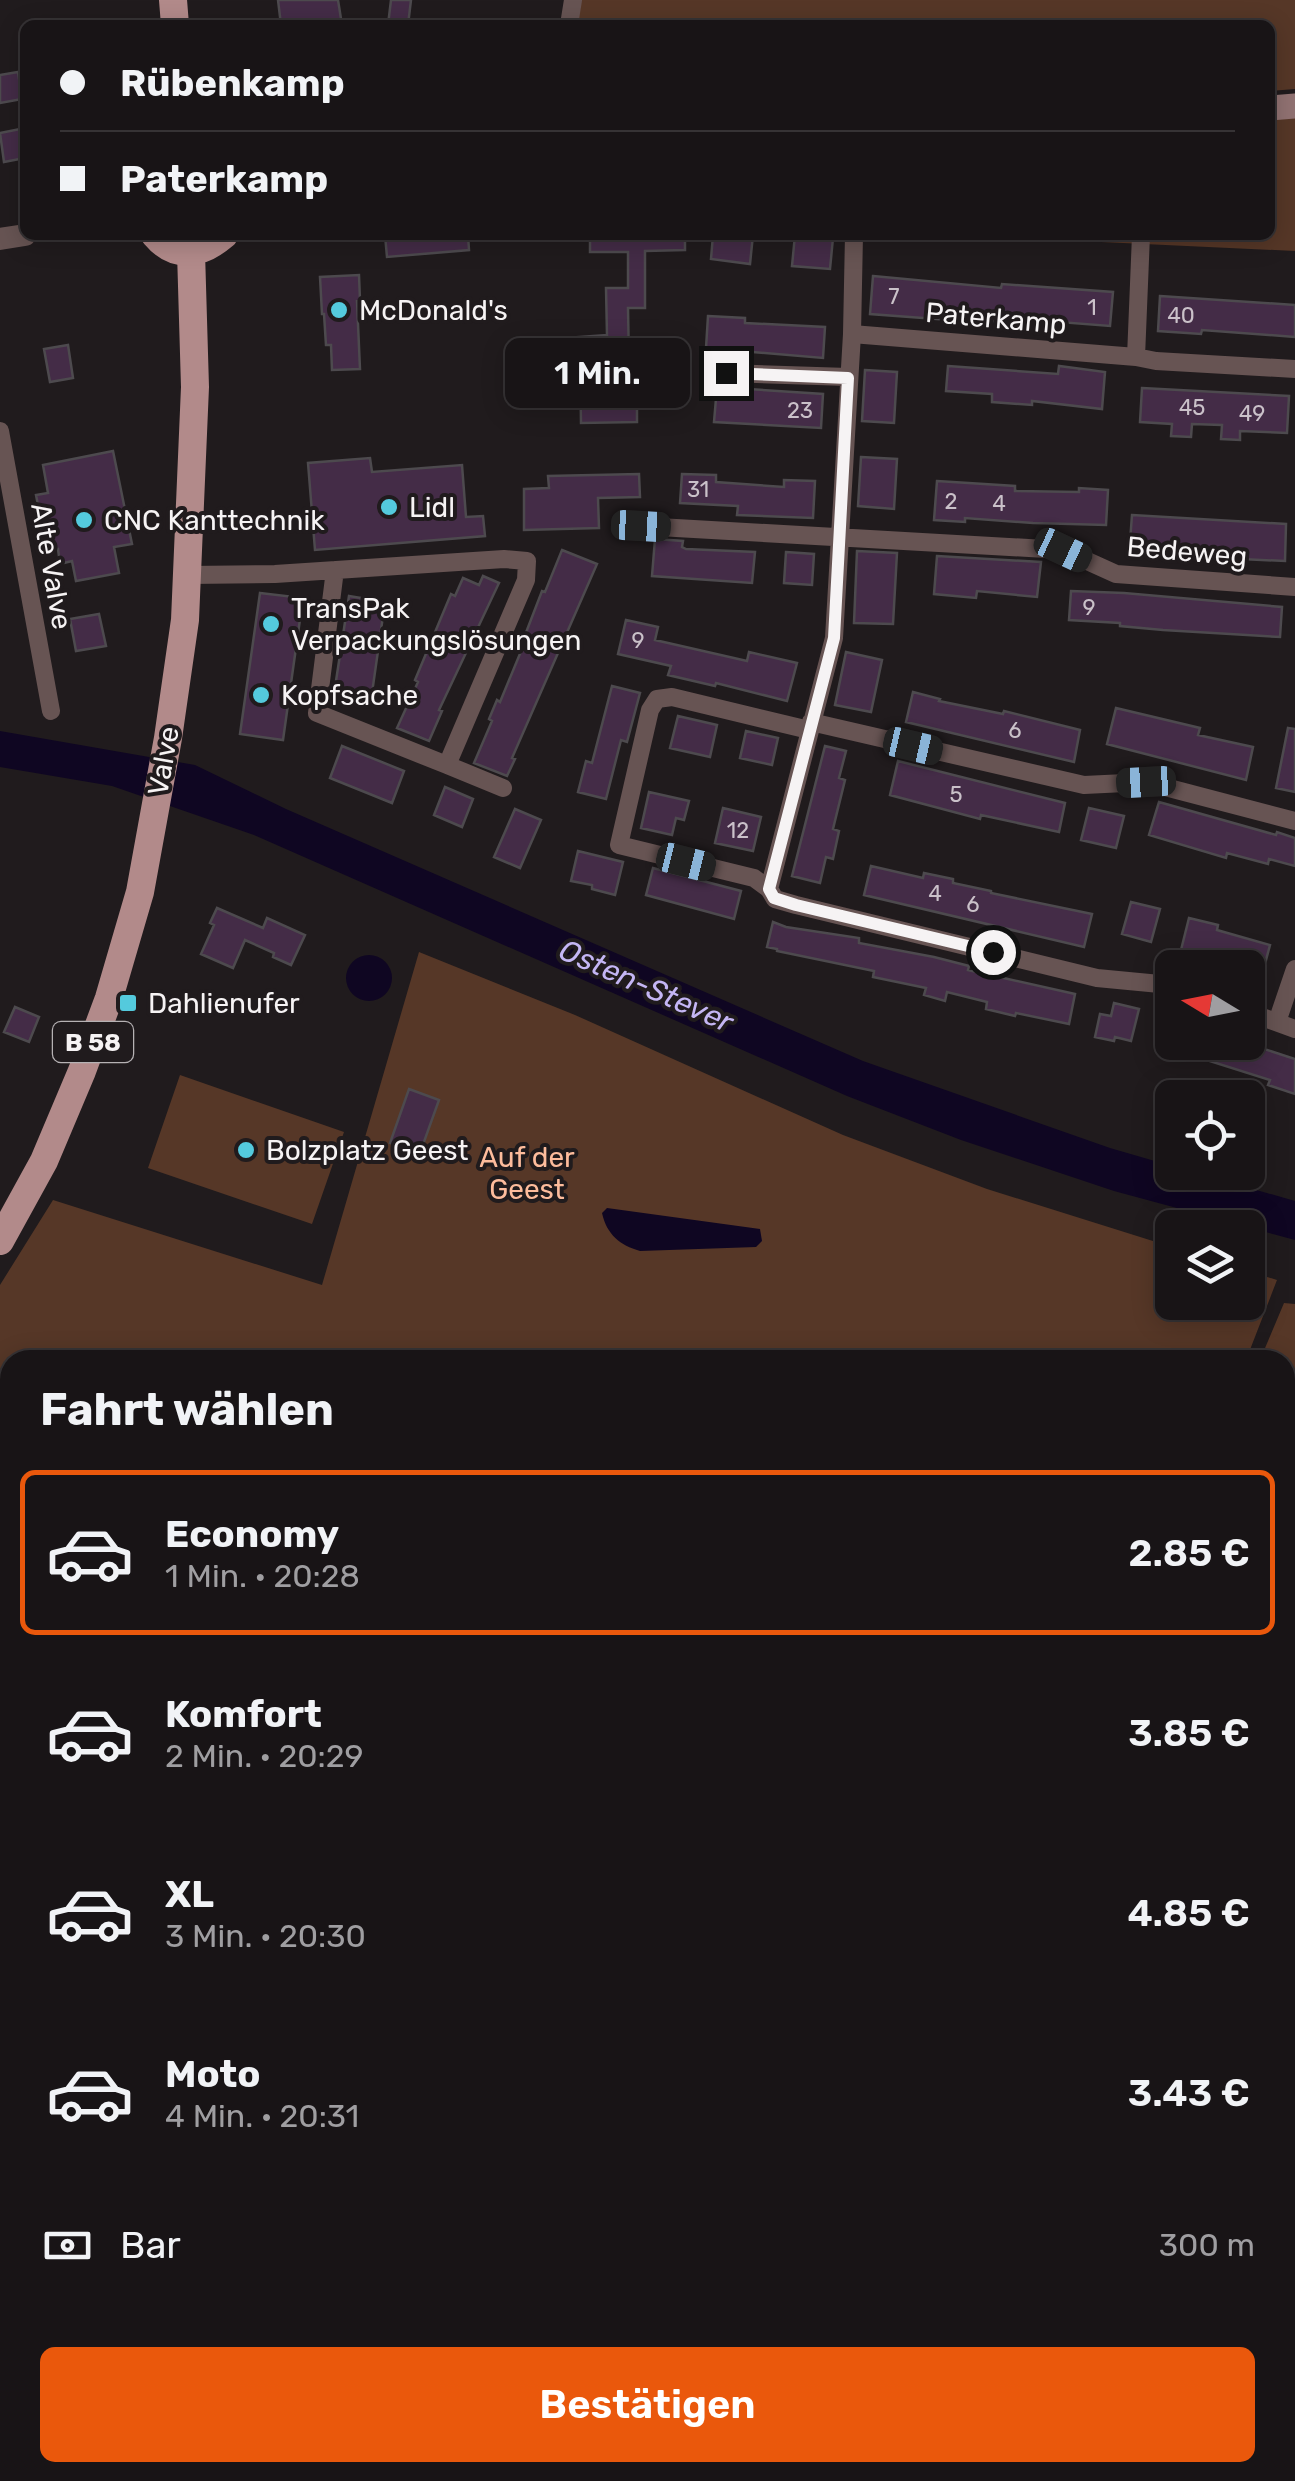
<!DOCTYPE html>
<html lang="de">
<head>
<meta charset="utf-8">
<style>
  :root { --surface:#181416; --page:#252123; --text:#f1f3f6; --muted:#9f9ea1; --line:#363335; --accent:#ea580c }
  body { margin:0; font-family:Rubik,sans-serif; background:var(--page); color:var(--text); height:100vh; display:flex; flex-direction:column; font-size:38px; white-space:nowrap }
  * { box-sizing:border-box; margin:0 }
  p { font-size:32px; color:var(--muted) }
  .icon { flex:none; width:55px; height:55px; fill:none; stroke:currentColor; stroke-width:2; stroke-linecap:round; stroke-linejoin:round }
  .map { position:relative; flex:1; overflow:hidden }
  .drawer { position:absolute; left:0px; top:1350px; width:1295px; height:1132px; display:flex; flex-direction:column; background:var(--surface); border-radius:30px 30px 0 0; box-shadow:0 5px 25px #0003,0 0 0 2px var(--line) }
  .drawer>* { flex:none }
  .top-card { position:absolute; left:20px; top:20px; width:1255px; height:220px; border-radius:15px; box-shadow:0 5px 25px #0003,0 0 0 2px var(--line); display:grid; align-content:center; height:220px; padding:0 40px; background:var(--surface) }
  .needle { width:65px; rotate:280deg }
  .fabs { position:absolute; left:1155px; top:950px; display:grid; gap:20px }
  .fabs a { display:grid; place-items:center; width:110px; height:110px; border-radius:15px; background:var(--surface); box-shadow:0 5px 25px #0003,0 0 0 2px var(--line); font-size:50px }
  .end { position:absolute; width:45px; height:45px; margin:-22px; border:12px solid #f6f3f4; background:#111; box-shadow:0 0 0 5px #111 }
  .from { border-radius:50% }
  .bubble { position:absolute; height:70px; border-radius:15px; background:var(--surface); box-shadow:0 5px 25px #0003,0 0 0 2px var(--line); font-size:32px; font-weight:600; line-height:70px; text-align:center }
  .car { position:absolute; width:30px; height:60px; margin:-30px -15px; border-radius:12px; box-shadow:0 0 8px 2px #0007; background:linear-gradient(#222 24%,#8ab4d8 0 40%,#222 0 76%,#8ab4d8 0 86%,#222 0) }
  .top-card b { display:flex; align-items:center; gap:35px; height:95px; font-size:38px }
  .top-card b+b { border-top:2px solid var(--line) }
  .top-card i { width:25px; height:25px; background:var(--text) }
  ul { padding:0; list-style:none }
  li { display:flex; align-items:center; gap:30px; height:165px; margin:0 20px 15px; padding:0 20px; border:5px solid transparent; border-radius:15px }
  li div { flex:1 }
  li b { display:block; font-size:38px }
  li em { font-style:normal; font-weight:600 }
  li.current { border-color:var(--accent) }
  li>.icon { width:90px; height:90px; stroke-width:1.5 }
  h2 { padding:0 40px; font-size:45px; line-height:120px }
  .pay { display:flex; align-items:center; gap:25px; height:110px; padding:0 40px; font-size:38px }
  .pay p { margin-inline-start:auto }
  .action { display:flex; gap:20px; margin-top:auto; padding:20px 40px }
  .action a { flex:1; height:115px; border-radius:15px; background:var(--accent); color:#fff; font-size:40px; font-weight:600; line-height:115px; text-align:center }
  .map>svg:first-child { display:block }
</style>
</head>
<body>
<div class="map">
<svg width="1295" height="2481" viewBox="0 0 1295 2481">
  <rect width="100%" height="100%" fill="#201b1d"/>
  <path fill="#563727" d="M 580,0 L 1295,0 L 1295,89 L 1270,91 L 1270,25 L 577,25 Z
    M 1295,115 L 1295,251 L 954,235 L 1270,235 L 1270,117 Z
    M 419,952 L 575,1015 L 843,1135 L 987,1189 L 1172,1247 L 1172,1302 L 1248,1302 L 1248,1271 L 1277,1280 L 1246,1360 L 10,1360 L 10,2196 L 0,2199 L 0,1285 L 53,1200 L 322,1285 Z
    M 180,1075 L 344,1132 L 312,1224 L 148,1168 Z
    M 1284,1303 L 1295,1304 L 1295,2305 L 1285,2310 L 1285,1360 L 1260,1360 Z
    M 346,2473 L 516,2473 L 521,2481 L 351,2481 Z
    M 521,2473 L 977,2473 L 965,2481 L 526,2481 Z"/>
  <path fill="#0f0622" d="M 0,731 L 195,765 L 286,809 L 863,1061 L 1110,1148 L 1172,1166 L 1172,1172 L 1197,1173 L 1295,1201 L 1295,1240 L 1114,1191 L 961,1140 L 847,1096 L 254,835 L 112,786 L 0,767 Z
    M346 978a23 23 0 1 1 46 0a23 23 0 1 1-46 0Z
    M 607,1208 L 760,1229 L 762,1241 L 756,1247 L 640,1251 C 620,1245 607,1235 602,1213 Z"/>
  <path fill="#442c47" stroke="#4d4a4e" stroke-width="2.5" d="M 278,0 L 338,0 L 342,25 L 281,25 Z
    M 391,0 L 411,0 L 408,25 L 388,25 Z
    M 18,72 L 22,99 L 0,103 L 0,75 Z
    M 25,128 L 25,158 L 4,162 L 0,133 Z
    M 385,235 L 468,235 L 469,250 L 387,257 Z
    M 590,235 L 685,235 L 685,250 L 645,251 L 645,308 L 628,308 L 629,361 L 637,361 L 637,422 L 581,423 L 580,359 L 567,359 L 567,338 L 607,335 L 606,288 L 628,288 L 628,252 L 590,252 Z
    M 713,235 L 753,235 L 750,264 L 711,259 Z
    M 795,235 L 833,238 L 830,269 L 792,266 Z
    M 359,275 L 360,300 L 357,301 L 360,369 L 332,370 L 331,345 L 326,345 L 324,314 L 322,314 L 320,277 Z
    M 873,276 L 1001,288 L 1002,284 L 1113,292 L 1110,326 L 1047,321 L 1047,325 L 976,320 L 976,322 L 870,314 Z
    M 1160,296 L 1295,305 L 1295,337 L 1202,330 L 1201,334 L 1158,331 Z
    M 708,316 L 745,318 L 745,323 L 825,327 L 823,358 L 706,348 Z
    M 68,345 L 73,378 L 50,382 L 44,349 Z
    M 948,366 L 1058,374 L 1059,366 L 1105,372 L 1102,409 L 1032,401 L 1032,405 L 992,402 L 992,394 L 946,391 Z
    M 865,370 L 897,372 L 894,423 L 862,421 Z
    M 717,387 L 823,394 L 821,428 L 714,422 Z
    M 1142,388 L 1289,396 L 1287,433 L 1240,431 L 1240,440 L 1221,439 L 1222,425 L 1192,424 L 1191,437 L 1171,436 L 1172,424 L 1140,422 Z
    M 113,451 L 132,544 L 114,547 L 119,573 L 76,581 L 72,561 L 60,564 L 58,549 L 47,551 L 36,495 L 48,493 L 43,465 Z
    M 861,457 L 897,459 L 894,509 L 858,506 Z
    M 370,458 L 372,472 L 462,465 L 466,517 L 483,516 L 485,536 L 315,550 L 308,463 Z
    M 639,474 L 640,497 L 598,498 L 599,528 L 524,530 L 524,489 L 549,488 L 548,476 Z
    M 682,474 L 716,475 L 716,482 L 784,487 L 784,480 L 815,481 L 813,518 L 737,515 L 738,506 L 680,503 Z
    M 937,481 L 1015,486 L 1015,491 L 1079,492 L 1079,488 L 1108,490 L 1106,525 L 1033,523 L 965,518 L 965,522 L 934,520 Z
    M 1132,515 L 1286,524 L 1285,561 L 1241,559 L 1241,563 L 1215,561 L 1215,559 L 1129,555 Z
    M 655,539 L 683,541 L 682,547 L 686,549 L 755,552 L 752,583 L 652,576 Z
    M 562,550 L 597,564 L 512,758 L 515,759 L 507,776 L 474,763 L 492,721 L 489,719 L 497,700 L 500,702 L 524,644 L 522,643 L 542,591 L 545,592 Z
    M 857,551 L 897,553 L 893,624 L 854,623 Z
    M 786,552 L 814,554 L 812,585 L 784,583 Z
    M 937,556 L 1041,562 L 1037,597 L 977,591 L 976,598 L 934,594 Z
    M 483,576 L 499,583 L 439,710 L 442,711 L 429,741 L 397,728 L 418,682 L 415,680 L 451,594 L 455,596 L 463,578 L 479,585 Z
    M 1071,591 L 1124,593 L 1282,607 L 1280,637 L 1163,630 L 1120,626 L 1120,623 L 1069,620 Z
    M 260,593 L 303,598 L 283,740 L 240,734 Z
    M 349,596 L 385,602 L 371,700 L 334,694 Z
    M 99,614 L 106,646 L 76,651 L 70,619 Z
    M 626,620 L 658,627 L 655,640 L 747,661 L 749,652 L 797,663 L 787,701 L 716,683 L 715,686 L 668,675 L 671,666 L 618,654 Z
    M 846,652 L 882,660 L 871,712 L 835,705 Z
    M 612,686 L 640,693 L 627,742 L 621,740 L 606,799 L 578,792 L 586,761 L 592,763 Z
    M 913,692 L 940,699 L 939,701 L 1003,714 L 1004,711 L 1080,730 L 1074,762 L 906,722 Z
    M 1116,708 L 1200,728 L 1198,735 L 1253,747 L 1246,780 L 1107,744 Z
    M 678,716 L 717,725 L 710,757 L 670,748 Z
    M 1288,728 L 1295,729 L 1295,792 L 1276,788 Z
    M 746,731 L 778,738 L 772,765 L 740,758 Z
    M 342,746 L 404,771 L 392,803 L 330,778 Z
    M 825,746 L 846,751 L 839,778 L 845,780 L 833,829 L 839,831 L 833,859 L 826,857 L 820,883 L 792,876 Z
    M 898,761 L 1065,803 L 1059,832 L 981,815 L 980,819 L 890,795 Z
    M 445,787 L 473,799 L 462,827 L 434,815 Z
    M 649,792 L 689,801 L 684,820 L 676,818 L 672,835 L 641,828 Z
    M 1159,802 L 1276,835 L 1277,832 L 1295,838 L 1295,866 L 1269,859 L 1268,864 L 1227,853 L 1226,858 L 1149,835 Z
    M 723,808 L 761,817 L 753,851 L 715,843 Z
    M 1089,808 L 1124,816 L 1116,848 L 1081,840 Z
    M 515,809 L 541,820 L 520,868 L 494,857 Z
    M 578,851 L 623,862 L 615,895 L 592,889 L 592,885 L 571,881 Z
    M 871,866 L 923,878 L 924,873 L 953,879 L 953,883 L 991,891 L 991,893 L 1092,914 L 1084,947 L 864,895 Z
    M 653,868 L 741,891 L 734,919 L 646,895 Z
    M 1131,902 L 1160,909 L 1151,942 L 1122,934 Z
    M 217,908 L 263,928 L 267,918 L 305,935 L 291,965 L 273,957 L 274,953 L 245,940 L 233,968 L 201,954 L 214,925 L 210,923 Z
    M 1189,918 L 1218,925 L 1217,930 L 1270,945 L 1262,975 L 1248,971 L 1248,968 L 1233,968 L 1234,963 L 1181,950 Z
    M 773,922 L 786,927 L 859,938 L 859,943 L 934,957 L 969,966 L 968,970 L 1075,994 L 1069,1024 L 1016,1013 L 1015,1016 L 986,1009 L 987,1002 L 947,992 L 945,1001 L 924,995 L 926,988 L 873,977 L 874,971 L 777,951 L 777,949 L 767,947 Z
    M 1114,1003 L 1139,1009 L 1131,1041 L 1115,1037 L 1114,1041 L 1095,1037 L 1100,1014 L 1111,1016 Z
    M 15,1007 L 39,1017 L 29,1042 L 4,1032 Z
    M 1163,1042 L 1260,1042 L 1258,1047 L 1295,1059 L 1295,1094 L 1268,1085 L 1270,1080 L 1162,1046 Z
    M 409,1089 L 439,1100 L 420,1153 L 390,1143 Z"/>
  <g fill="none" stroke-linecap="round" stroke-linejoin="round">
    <path stroke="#675453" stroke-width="18" d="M 569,25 L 573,0
      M 852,334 L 854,235
      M 1136,357 L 1141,235
      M 726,373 L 848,377
      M 0,431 L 51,711
      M 641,526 L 1063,550 L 1116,574 L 1295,587
      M 188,575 L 275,574 L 504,559 L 527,561 L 526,580 L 447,765 L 317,713 L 335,570
      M 811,722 L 1084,785 L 1146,782 L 1295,821
      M 809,730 L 672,697 L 657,699 L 650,710 L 619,845 L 754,878 L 769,889 L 775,899 L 796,905 L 1097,978 L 1160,984 L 1172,988
      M 447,765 L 503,788
      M 769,889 L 834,638 L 852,334 L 1136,357 L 1156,361 L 1295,369
      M 1248,1012 L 1295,1029
      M 1277,1022 L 1295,969"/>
    <path stroke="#675453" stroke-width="22" d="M 0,239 L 25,235"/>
    <path stroke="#917272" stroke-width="25" d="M 1270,108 L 1295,106"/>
    <path stroke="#b28a8a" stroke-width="28" d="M 173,0 L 175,25
      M 155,235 C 176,260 202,254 224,235
      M 0,1241 L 44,1161 L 82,1071 L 109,998 L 140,892 L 168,738 L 185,620 L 195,387 L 191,252"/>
  </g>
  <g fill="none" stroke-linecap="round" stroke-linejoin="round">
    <path stroke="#f6f3f4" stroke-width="12" d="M 726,373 L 848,378 L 834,638 L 769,889 L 774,898 L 796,905 L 993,952"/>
  </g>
  <g fill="#54cadd" stroke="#201b1d" stroke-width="4">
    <circle cx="339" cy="310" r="10"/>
    <circle cx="389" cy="507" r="10"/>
    <circle cx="84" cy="520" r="10"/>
    <circle cx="271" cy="624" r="10"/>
    <circle cx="261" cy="695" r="10"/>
    <rect x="118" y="993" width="20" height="20" rx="5"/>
    <circle cx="246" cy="1150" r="10"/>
  </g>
  <g text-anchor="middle" stroke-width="8" stroke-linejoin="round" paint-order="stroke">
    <g font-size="22" fill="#cac1c9">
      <text x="894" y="304">7</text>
      <text x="1092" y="315">1</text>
      <text x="1181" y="323">40</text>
      <text x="1192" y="415">45</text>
      <text x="800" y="418">23</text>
      <text x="1252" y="421">49</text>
      <text x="698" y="497">31</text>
      <text x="951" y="509">2</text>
      <text x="999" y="511">4</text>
      <text x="1089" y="615">9</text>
      <text x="638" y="648">9</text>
      <text x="1015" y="738">6</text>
      <text x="956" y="802">5</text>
      <text x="738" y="838">12</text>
      <text x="935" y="901">4</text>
      <text x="973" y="912">6</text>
    </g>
    <rect fill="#201b1d" stroke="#b6b2b4" stroke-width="2.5" x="53" y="1022" width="80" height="40" rx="8"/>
    <g font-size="25" font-weight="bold" fill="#f6f3f4">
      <text x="93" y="1051">B 58</text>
    </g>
    <g font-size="28" fill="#f6f3f4" stroke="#201b1d" text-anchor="start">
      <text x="359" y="320">McDonald's</text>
      <text x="409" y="517">Lidl</text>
      <text x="104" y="530">CNC Kanttechnik</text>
      <text x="291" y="618">TransPak<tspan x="291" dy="32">Verpackungslösungen</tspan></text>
      <text x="281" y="705">Kopfsache</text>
      <text x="148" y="1013">Dahlienufer</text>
      <text x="266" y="1160">Bolzplatz Geest</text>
    </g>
    <g font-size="28" fill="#f6f3f4" stroke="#201b1d">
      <text transform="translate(996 318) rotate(5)" y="10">Paterkamp</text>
      <text transform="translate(1187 551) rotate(5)" y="10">Bedeweg</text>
      <text transform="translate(52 566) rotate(80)" y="10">Alte Valve</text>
      <text transform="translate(163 761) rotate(-80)" y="10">Valve</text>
    </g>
    <g font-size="28" fill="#fdbc9c" stroke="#201b1d">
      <text x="527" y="1167">Auf der<tspan x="527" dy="32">Geest</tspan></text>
    </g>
    <g font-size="30" font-style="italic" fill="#c4b6f4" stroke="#201b1d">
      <text transform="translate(646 986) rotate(24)" y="10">Osten-Stever</text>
    </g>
  </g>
</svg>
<div class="fabs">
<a><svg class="needle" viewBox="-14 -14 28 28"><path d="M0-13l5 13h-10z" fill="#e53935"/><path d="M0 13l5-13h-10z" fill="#9f9ea1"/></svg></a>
<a><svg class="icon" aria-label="locate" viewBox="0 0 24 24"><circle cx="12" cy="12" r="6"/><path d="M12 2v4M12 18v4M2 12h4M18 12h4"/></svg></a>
<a><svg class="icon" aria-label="layers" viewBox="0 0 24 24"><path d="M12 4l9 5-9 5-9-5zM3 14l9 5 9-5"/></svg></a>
</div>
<i class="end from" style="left:993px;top:952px"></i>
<i class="end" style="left:726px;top:373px"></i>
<div class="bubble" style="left:505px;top:338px;width:185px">1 Min.</div>
<i class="car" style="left:641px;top:526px;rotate:93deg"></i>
<i class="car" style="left:1063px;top:550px;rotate:115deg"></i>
<i class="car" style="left:913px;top:746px;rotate:103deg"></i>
<i class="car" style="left:1146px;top:782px;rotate:267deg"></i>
<i class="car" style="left:686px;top:862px;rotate:104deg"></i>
<div class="top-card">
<b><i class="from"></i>Rübenkamp</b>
<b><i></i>Paterkamp</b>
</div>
<section class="drawer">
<h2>Fahrt wählen</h2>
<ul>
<li class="current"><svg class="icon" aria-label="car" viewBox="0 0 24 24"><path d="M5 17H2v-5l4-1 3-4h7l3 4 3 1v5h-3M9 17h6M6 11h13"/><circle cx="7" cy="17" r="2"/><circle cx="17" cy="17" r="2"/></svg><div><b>Economy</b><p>1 Min. · 20:28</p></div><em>2.85 €</em></li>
<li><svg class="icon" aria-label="car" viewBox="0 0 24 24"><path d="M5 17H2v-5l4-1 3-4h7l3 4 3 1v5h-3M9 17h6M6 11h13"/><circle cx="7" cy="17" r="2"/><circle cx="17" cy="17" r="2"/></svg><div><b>Komfort</b><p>2 Min. · 20:29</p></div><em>3.85 €</em></li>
<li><svg class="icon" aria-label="car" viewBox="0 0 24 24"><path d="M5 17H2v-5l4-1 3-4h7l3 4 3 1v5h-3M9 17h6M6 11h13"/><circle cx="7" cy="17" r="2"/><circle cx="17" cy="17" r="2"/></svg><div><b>XL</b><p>3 Min. · 20:30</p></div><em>4.85 €</em></li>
<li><svg class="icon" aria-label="car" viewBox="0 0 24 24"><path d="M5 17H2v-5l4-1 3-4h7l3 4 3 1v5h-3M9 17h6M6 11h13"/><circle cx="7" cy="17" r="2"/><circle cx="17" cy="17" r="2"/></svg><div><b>Moto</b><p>4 Min. · 20:31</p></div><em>3.43 €</em></li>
</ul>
<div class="pay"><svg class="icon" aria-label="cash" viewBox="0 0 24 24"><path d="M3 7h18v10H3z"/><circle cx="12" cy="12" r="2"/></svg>Bar<p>300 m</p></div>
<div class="action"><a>Bestätigen</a></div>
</section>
</div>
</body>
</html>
